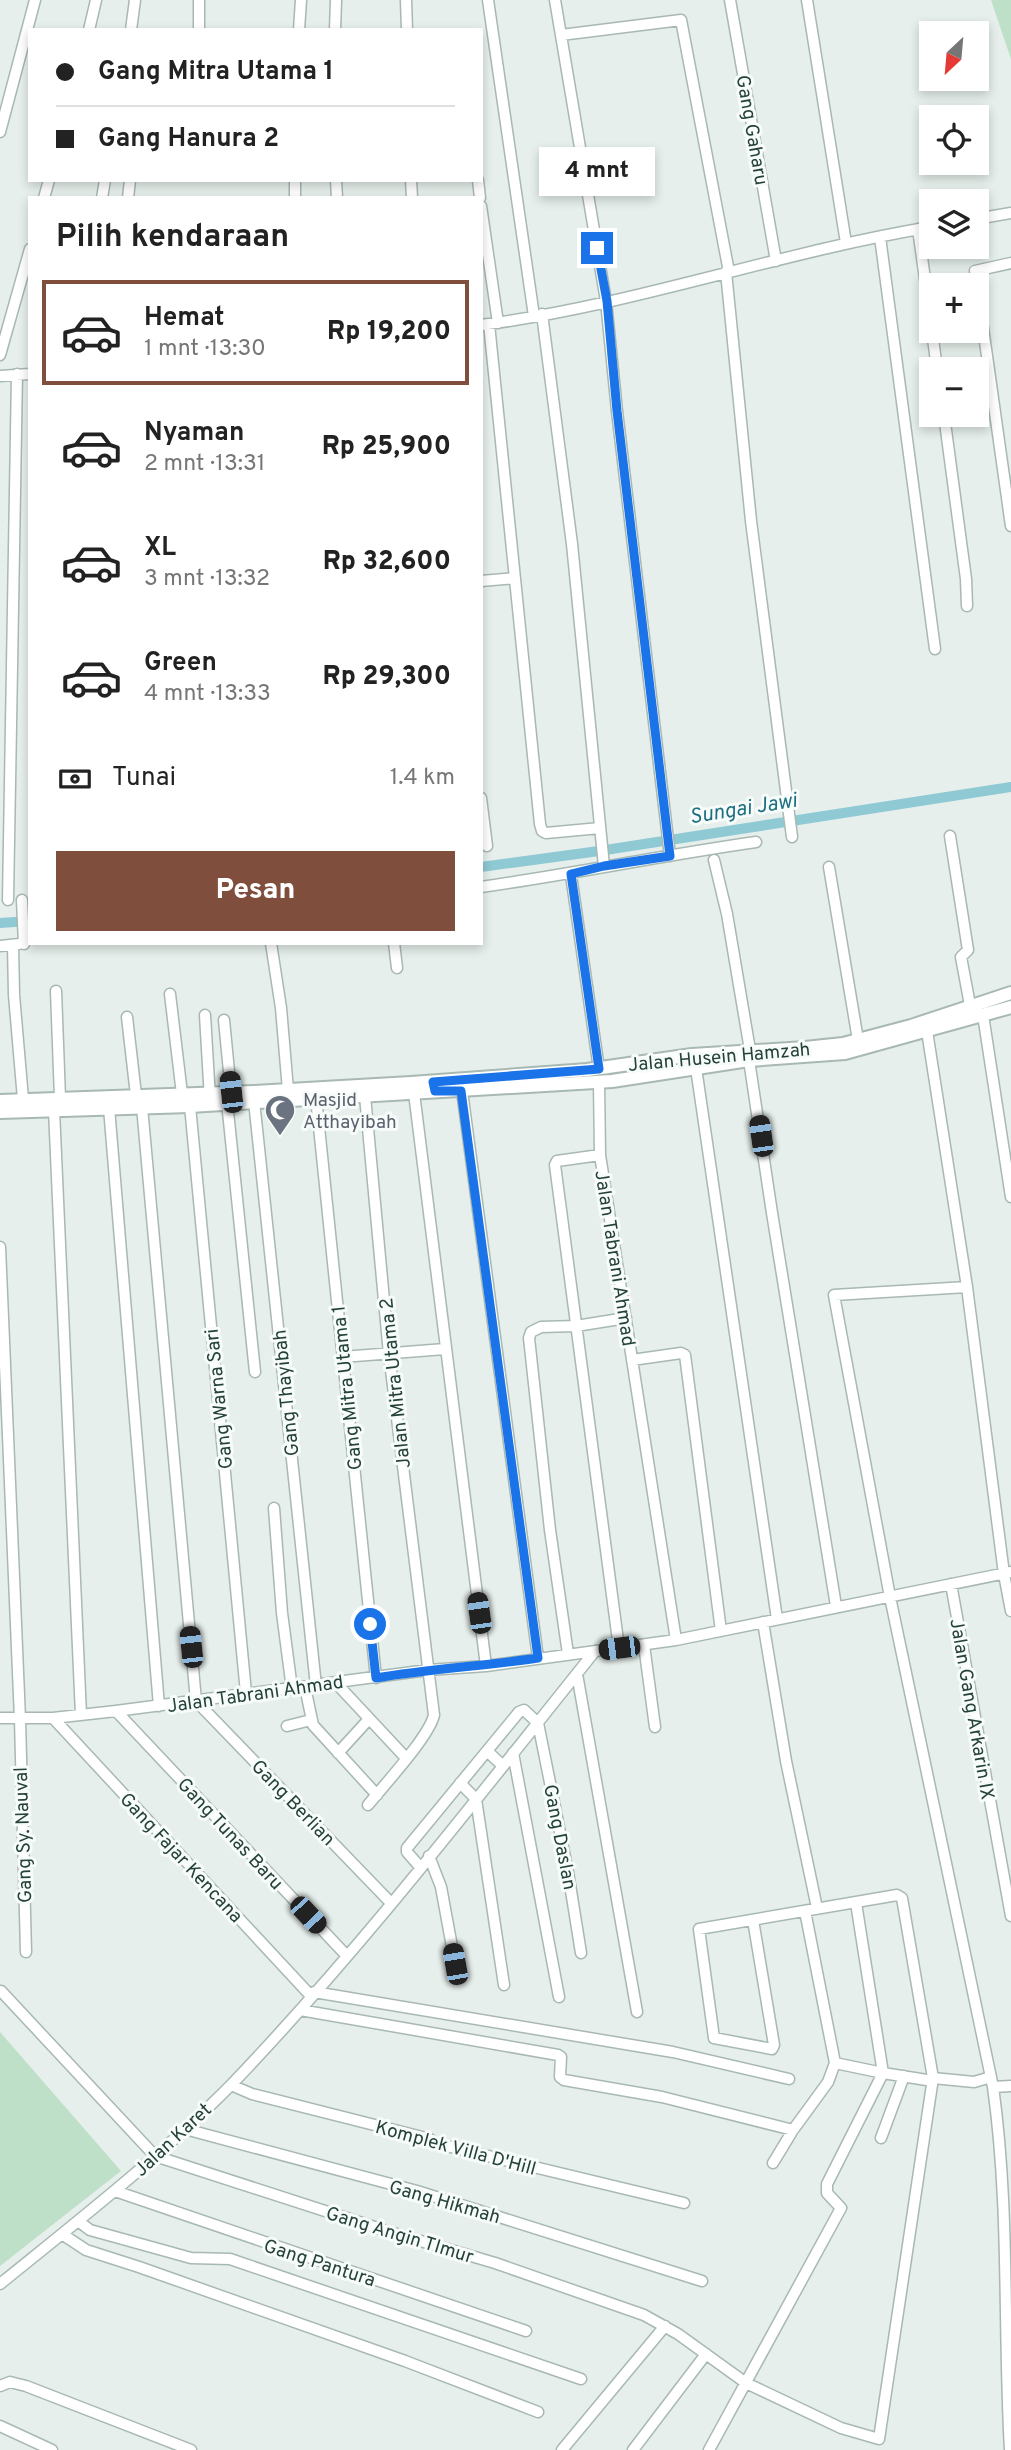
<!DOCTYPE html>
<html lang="id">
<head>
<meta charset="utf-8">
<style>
  :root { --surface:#fff; --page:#f6f6f6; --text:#222; --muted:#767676; --line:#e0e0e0; --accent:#804e3d }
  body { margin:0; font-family:Overpass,sans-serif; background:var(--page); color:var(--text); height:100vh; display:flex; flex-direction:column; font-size:26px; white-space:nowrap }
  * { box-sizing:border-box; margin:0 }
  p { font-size:23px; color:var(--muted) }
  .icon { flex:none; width:38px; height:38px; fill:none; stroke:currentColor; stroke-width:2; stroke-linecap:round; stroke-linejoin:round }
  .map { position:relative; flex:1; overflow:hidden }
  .sheet { position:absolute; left:28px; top:196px; width:455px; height:749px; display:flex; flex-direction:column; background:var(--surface); border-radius:0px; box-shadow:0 4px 10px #0003 }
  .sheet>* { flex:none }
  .top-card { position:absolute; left:28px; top:28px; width:455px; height:154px; border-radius:0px; box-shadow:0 4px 10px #0003; display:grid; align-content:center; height:154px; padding:0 28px; background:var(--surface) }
  .needle { width:46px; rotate:206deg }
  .fabs { position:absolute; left:919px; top:21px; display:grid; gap:14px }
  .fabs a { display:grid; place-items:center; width:70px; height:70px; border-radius:0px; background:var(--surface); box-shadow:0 4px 10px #0003; font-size:35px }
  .end { position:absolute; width:32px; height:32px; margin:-16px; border:9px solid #1a73e8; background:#fff; box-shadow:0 0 0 4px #fff }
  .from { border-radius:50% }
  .bubble { position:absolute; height:49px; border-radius:0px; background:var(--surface); box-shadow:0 4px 10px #0003; font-size:23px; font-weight:800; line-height:49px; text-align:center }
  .car { position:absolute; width:21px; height:42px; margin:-21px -10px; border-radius:9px; box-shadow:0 0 5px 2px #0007; background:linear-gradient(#222 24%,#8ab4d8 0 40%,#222 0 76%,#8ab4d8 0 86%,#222 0) }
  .top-card b { display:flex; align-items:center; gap:24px; height:66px; font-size:26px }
  .top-card b+b { border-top:2px solid var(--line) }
  .top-card i { width:18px; height:18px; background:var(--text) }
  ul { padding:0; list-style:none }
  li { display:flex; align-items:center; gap:21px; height:105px; margin:0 14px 10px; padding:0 14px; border:4px solid transparent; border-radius:0px }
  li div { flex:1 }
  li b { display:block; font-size:26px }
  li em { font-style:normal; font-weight:800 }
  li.current { border-color:var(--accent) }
  li>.icon { width:63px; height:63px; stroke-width:1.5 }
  h2 { padding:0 28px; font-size:32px; line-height:84px }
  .pay { display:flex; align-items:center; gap:18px; height:77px; padding:0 28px; font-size:26px }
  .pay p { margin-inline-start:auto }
  .action { display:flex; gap:14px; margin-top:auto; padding:14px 28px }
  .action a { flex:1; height:80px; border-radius:0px; background:var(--accent); color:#fff; font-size:28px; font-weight:800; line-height:80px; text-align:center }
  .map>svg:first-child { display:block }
</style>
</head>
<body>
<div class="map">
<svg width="1011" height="2450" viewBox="0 0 1011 2450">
  <rect width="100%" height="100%" fill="#e6efeb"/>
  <path fill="#bfe0c8" d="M 991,0 L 1011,0 L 1011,59 Z
    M 0,2032 L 121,2171 L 0,2266 Z"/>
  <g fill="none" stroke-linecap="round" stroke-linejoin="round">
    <path stroke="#8ec9d4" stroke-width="10" d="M 481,867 L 599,851 L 1011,787
      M 0,923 L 30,921"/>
    <g stroke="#a8b8b2" stroke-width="13">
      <path id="minor" d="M 406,0 L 407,30
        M 488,0 L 534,316
        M 555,0 L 606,301 L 617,411 L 670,856
        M 730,0 L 776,261
        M 807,0 L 846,243
        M 89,30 L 96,0
        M 131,30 L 135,0
        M 199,30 L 199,0
        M 299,30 L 301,0
        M 335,30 L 336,0
        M 561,35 L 681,20 L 729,272
        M 0,132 L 35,0
        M 295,180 L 295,198
        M 336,180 L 337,198
        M 411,180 L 412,198
        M 478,180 L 480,198
        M 44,198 L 49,180
        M 102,198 L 105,180
        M 128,198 L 130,180
        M 481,206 L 498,323
        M 976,219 L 1011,213
        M 918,229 L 931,322
        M 880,237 L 935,649
        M 1011,263 L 975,271 L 1011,526
        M 726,272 L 751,521 L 792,837
        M 542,314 L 572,544 L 604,866
        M 489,324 L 540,824 L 542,831 L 546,833 L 600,828
        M 481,325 C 634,305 780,252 931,227
        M 932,331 L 937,369
        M 0,355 L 30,249
        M 0,376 L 30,374
        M 944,415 L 966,579 L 967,606
        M 481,581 L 515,578
        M 481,798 L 487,846
        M 950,836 L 968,950 L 961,957 L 970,1005
        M 714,860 L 727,914 L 750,1050
        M 829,867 L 858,1040
        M 571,875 L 599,1069
        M 481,887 C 573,874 664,855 756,842
        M 8,900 L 17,374
        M 22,900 L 24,944
        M 271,943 L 281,1008 L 288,1090
        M 394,943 L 397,968
        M 13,945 L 14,995 L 23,1099
        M 0,946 L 19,944
        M 56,991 L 60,1098
        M 170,994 L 182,1094
        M 205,1015 L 210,1099
        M 983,1015 L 1011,1197
        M 127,1017 L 136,1095
        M 224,1020 L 231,1092
        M 927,1031 L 967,1287 L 1004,1574 L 1011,1611
        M 749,1060 L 772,1213 L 836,1606
        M 696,1068 L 777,1619
        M 599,1083 L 600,1155 L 676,1640
        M 462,1091 L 538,1658
        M 414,1093 L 486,1666
        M 365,1096 L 389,1354 L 434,1715 C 429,1737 384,1785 368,1805
        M 316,1098 L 376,1678
        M 254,1101 L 316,1686
        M 227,1102 L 255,1372
        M 190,1106 L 246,1693
        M 142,1107 L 196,1701 L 391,1903
        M 109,1108 L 159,1706
        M 54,1110 L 81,1715
        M 600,1155 L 557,1161 L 555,1165 L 619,1648
        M 0,1247 L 20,1719 L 26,1952
        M 967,1287 L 834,1295 L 890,1597 L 993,2087 C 1010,2207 1003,2330 1010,2450
        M 342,1357 L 445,1349
        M 632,1360 L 681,1353 L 685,1355 L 721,1631
        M 274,1508 L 282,1613 L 292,1689
        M 951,1584 L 1011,1916
        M 763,1622 L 786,1761 L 817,1908
        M 644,1645 L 655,1727
        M 568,1654 L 550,1530 L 529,1338 L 531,1332 L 541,1327 L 576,1326 L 626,1318
        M 577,1674 L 637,2012
        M 336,1683 L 406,1758
        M 305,1687 L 313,1725 L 377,1795
        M 116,1711 L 346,1955
        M 0,1718 L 53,1718 L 116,1711 L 428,1670 L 486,1666 L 676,1640 L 1011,1572
        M 53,1718 L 311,1996
        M 287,1726 L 311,1720
        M 487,1751 L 503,1766
        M 338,1753 L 369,1719
        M 513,1753 L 559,1997
        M 460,1783 L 476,1799 L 504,1985
        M 429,1856 L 441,1887 L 455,1963
        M 420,1867 L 407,1852 L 407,1848 L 519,1712 L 524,1710 L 538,1723 L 568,1872 L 581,1953
        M 1,1991 L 155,2156 L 390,2232 L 495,2263 L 644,2315 L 678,2334 L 746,2383 L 841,2428 L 879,2439 L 933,2078 L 902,1898 L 897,1895 L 699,1929 L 714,2038 L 772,2049 L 774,2045 L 753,1920
        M 314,1992 L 673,2052 L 789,2079
        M 300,2010 L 558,2055 L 561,2057 L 560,2077 L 564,2080 L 662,2097 L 793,2130
        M 835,2063 L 883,2073 L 856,1903
        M 933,2078 L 974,2082 L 991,2077
        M 231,2085 L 252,2094 L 430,2139 L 434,2143 L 684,2203
        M 993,2087 L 1011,2086
        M 185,2129 L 417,2191 L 702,2281
        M 881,2138 L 904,2076
        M 773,2163 L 793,2130 L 828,2082 L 835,2063 L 805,1911
        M 115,2191 L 526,2331
        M 78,2221 L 90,2230 L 191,2258 L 230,2259 L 581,2379
        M 62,2234 L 86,2250 L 139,2267 L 405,2361 L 538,2412
        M 0,2284 C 79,2220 160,2157 232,2084 C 362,1948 477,1798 595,1651
        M 0,2386 L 10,2382 L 26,2386 L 191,2450
        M 0,2426 L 52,2450
        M 562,2450 L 665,2326
        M 633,2450 L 706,2354
        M 709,2450 L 841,2208 L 827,2193 L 827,2184 L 883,2073 L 933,2081"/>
    </g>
    <g stroke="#a8b8b2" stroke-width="16">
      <path id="tertiary" d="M 0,1101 L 254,1092 L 411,1083 L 587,1070 L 692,1055 L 805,1048 L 843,1044 L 911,1026 L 1011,993
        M 0,1112 L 190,1106 L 612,1081 L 749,1060 L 845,1053 L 1011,1007"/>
    </g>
    <use href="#minor" stroke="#fff" stroke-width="10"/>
    <use href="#tertiary" stroke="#fff" stroke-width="12"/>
  </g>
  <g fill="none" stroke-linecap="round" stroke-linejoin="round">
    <path stroke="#1a73e8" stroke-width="9" d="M 370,1624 L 376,1678 C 430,1669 484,1666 538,1658 L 461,1091 L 435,1091 L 433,1082 L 599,1069 L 571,874 L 604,866 L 670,856 L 617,411 L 607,301 L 597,248"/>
  </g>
  <defs>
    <g id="mosque-pin" transform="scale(1.575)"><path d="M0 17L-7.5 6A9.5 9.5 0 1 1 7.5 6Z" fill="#6b7280" stroke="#f7fbf9"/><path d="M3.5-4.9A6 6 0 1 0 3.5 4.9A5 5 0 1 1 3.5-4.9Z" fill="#fff"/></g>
  </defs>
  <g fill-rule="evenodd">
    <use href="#mosque-pin" x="280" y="1110"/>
  </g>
  <g text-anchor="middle" stroke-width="6" stroke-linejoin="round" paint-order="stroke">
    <g font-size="19" fill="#24423a" stroke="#f7fbf9">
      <text transform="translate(753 130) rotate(80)" y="7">Gang Gaharu</text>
      <text transform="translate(719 1056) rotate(-5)" y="7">Jalan Husein Hamzah</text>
      <text transform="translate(616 1258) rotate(81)" y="7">Jalan Tabrani Ahmad</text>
      <text transform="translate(394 1383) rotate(-96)" y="7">Jalan Mitra Utama 2</text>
      <text transform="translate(346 1388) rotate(-96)" y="7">Gang Mitra Utama 1</text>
      <text transform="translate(285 1393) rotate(-96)" y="7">Gang Thayibah</text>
      <text transform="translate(218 1399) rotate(-96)" y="7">Gang Warna Sari</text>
      <text transform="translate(255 1693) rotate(-8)" y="7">Jalan Tabrani Ahmad</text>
      <text transform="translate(973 1709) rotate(80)" y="7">Jalan Gang Arkarin IX</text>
      <text transform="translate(294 1802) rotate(46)" y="7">Gang Berlian</text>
      <text transform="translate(231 1833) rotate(47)" y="7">Gang Tunas Baru</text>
      <text transform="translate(22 1835) rotate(-92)" y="7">Gang Sy. Nauval</text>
      <text transform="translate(561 1837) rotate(79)" y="7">Gang Daslan</text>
      <text transform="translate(182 1857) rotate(47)" y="7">Gang Fajar Kencana</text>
      <text transform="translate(172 2139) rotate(-43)" y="7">Jalan Karet</text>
      <text transform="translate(456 2147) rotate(15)" y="7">Komplek Villa D'Hill</text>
      <text transform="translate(445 2201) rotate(16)" y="7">Gang Hikmah</text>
      <text transform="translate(400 2234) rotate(17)" y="7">Gang Angin TImur</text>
      <text transform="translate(320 2262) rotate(18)" y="7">Gang Pantura</text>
    </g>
    <g font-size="19" fill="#5b616d" stroke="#f7fbf9" text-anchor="start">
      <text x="303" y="1106">Masjid<tspan x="303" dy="22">Atthayibah</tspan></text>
    </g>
    <g font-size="21" font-style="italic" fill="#1c6f80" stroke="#f7fbf9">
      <text transform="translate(743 808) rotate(-9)" y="7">Sungai Jawi</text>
    </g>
  </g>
</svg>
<div class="fabs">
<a><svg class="needle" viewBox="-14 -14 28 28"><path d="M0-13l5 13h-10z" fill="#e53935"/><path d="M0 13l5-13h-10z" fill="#767676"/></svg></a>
<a><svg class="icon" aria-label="locate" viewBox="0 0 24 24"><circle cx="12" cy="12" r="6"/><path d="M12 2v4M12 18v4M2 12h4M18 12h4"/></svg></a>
<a><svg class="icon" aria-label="layers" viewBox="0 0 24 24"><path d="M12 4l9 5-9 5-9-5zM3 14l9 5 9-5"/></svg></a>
<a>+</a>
<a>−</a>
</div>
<i class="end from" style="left:370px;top:1624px"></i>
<i class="end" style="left:597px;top:248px"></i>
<div class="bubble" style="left:539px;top:147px;width:116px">4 mnt</div>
<i class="car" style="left:231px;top:1092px;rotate:354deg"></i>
<i class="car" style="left:761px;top:1136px;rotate:352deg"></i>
<i class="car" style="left:479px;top:1613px;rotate:352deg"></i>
<i class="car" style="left:191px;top:1647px;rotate:354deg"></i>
<i class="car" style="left:619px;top:1648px;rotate:263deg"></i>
<i class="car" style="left:308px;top:1915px;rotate:137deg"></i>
<i class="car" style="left:455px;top:1964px;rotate:350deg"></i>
<div class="top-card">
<b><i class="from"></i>Gang Mitra Utama 1</b>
<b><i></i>Gang Hanura 2</b>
</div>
<section class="sheet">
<h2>Pilih kendaraan</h2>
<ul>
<li class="current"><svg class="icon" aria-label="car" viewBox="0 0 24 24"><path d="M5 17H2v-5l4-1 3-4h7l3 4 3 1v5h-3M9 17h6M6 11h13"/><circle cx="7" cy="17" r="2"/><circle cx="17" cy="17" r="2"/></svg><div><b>Hemat</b><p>1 mnt · 13:30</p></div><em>Rp 19,200</em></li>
<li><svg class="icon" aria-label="car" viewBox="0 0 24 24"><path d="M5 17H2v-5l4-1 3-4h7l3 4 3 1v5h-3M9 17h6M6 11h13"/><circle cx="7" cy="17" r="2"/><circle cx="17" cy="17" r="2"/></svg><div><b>Nyaman</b><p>2 mnt · 13:31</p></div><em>Rp 25,900</em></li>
<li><svg class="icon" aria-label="car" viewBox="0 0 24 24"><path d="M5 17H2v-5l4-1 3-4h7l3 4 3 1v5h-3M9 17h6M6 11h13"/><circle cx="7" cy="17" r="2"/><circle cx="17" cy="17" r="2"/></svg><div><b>XL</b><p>3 mnt · 13:32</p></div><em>Rp 32,600</em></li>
<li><svg class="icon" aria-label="car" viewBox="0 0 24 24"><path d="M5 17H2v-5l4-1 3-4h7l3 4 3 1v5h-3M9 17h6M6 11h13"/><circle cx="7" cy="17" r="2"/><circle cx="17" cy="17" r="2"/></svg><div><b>Green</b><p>4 mnt · 13:33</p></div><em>Rp 29,300</em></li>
</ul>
<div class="pay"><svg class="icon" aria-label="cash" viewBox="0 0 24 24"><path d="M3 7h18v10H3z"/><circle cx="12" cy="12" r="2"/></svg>Tunai<p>1.4 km</p></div>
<div class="action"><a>Pesan</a></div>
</section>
</div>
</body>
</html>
